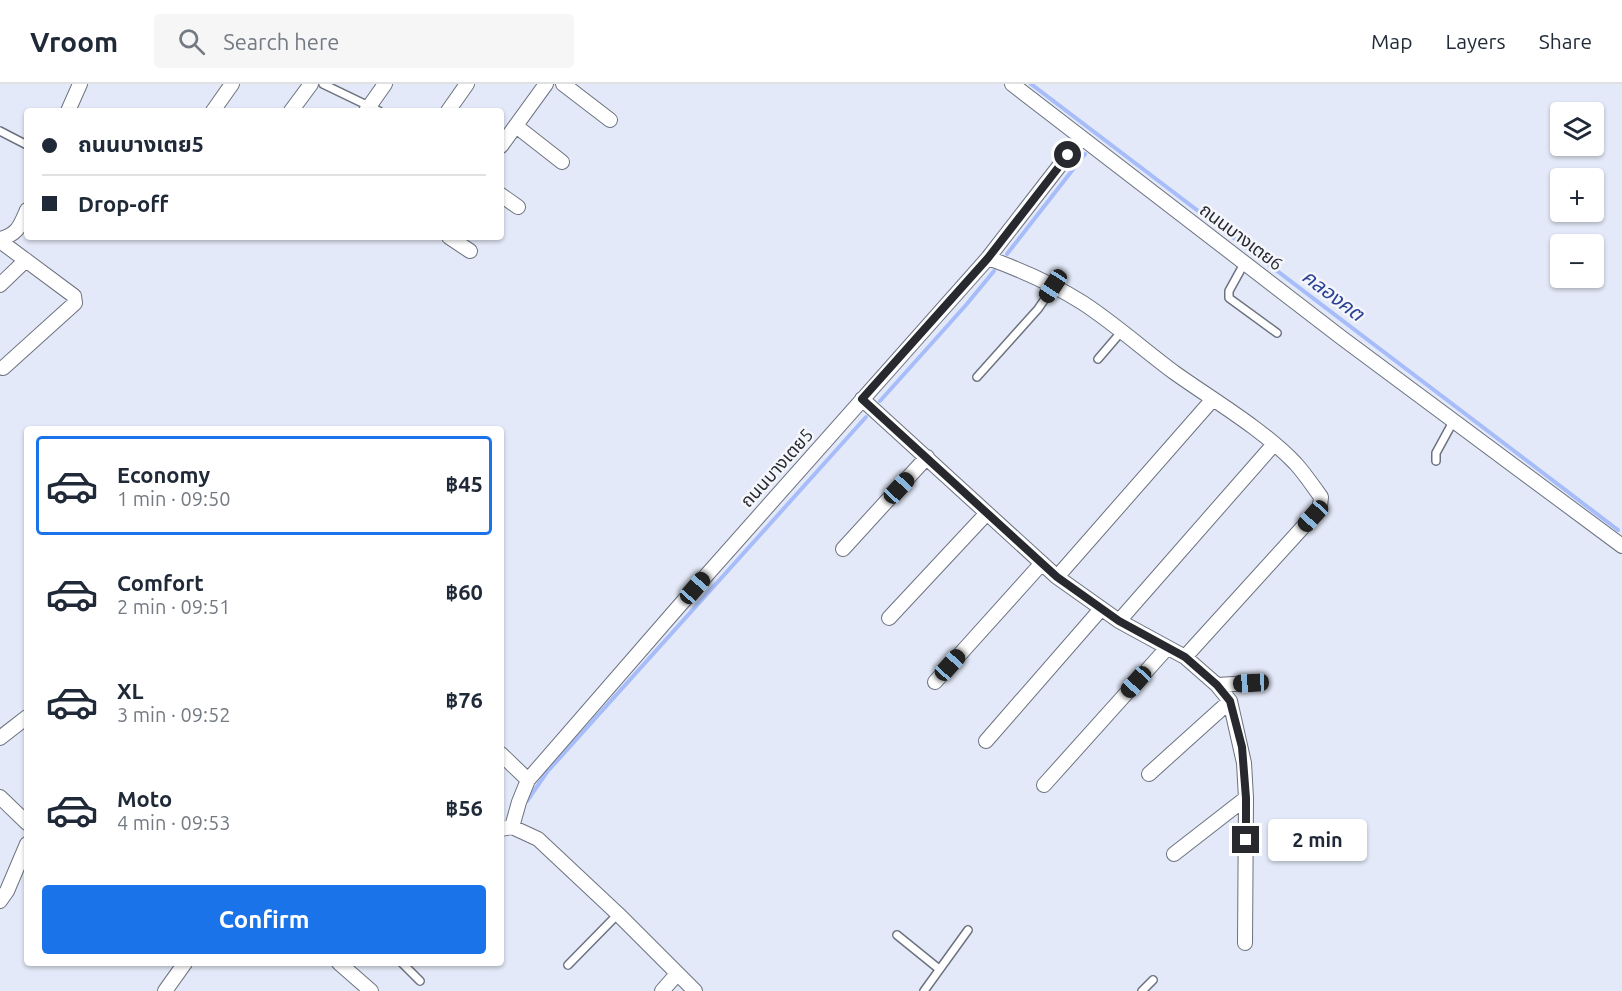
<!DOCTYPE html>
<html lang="en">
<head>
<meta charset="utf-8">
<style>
  :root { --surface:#fff; --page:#f6f6f7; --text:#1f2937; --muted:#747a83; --line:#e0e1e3; --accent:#1a73e8 }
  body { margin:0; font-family:Ubuntu,"Noto Sans Thai",sans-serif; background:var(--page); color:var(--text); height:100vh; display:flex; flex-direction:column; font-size:22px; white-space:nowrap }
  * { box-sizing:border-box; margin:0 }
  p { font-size:20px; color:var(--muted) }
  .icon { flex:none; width:33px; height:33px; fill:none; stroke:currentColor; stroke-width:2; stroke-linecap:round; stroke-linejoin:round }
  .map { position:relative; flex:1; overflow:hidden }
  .drawer { position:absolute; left:24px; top:342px; width:480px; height:540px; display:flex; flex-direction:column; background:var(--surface); border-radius:6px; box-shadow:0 2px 4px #0004 }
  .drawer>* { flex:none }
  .hud { position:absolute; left:24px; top:24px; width:480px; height:132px; border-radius:6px; box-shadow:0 2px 4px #0004; display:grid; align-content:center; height:132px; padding:0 18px; background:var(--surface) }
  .tools { position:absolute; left:1550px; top:18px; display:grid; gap:12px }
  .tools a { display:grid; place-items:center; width:54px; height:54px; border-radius:6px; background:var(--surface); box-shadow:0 2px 4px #0004; font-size:30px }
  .end { position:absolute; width:27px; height:27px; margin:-14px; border:8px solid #27292e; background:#fff; box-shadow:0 0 0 3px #fff }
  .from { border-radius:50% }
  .bubble { position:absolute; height:42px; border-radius:6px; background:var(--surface); box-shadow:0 2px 4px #0004; font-size:20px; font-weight:700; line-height:42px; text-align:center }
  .car { position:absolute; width:18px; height:36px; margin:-18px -9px; border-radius:8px; box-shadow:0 0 4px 2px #0007; background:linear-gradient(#222 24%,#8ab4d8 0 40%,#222 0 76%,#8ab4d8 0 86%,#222 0) }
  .hud b { display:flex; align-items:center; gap:21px; height:57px; font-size:22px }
  .hud b+b { border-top:2px solid var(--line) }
  .hud i { width:15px; height:15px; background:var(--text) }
  ul { padding:10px 0 0; list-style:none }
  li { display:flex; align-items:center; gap:18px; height:99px; margin:0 12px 9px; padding:0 6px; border:3px solid transparent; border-radius:6px }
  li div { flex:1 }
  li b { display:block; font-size:22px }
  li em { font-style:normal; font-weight:700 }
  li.on { border-color:var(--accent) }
  li>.icon { width:54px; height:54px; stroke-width:1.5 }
  .action { display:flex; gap:12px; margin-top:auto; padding:12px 18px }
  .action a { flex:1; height:69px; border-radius:6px; background:var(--accent); color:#fff; font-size:24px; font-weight:700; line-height:69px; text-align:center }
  header { display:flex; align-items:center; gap:36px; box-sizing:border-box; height:84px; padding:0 30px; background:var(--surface); border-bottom:2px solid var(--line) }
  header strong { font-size:28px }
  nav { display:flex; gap:33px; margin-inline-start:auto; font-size:21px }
  .search { width:420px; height:54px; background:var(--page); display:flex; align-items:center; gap:15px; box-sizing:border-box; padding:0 21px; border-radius:6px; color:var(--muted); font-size:22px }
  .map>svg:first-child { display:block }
</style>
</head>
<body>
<header>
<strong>Vroom</strong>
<div class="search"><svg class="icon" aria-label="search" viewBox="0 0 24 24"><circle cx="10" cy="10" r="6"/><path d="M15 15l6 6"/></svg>Search here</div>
<nav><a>Map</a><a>Layers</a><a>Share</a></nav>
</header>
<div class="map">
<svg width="1622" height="907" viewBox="0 0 1622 907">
  <rect width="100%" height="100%" fill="#e3e9f8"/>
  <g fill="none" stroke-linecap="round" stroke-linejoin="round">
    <path stroke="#a7bdfa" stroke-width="4" d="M 1031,0 L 1618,446
      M 1007,170 L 1085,70
      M 880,317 L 966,221 L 994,187
      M 527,717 L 547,688 L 866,333"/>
    <g stroke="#6c727f" stroke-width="10">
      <path id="service" d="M 323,0 L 379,27
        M 0,47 L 27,61
        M 1245,178 L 1229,207 L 1229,214 L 1277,249
        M 1098,275 L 1122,247
        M 977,293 L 1038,225 L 1053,203
        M 1436,377 L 1436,369 L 1454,336
        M 897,851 L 939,885
        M 402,879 L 420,897
        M 568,881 L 618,830
        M 924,907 L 968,846
        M 1142,907 L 1153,896"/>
    </g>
    <g stroke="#6c727f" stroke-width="16">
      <path id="minor" d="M 563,0 L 610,36
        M 1012,0 L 1342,254 L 1622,462
        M 68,27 L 80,0
        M 213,27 L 232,0
        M 291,27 L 311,0
        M 366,27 L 385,0
        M 448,27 L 467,0
        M 516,42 L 562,78
        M 501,62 L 546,0
        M 501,111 L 518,123
        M 449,153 L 470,167
        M 0,155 C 18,150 20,142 27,126
        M 0,157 L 74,212 L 75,219 L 3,284
        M 988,174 C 1021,186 1053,200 1083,219 C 1115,240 1144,266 1175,289 C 1213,316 1264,346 1296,380 C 1305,390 1313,402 1321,413 L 1320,422 L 1313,432 L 1185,573
        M 0,201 L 26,176
        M 862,315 L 1057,493 L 1119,537 L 1185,573 L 1217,601 L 1230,617 L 1244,679 L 1246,714 L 1245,859
        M 843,465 L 927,373
        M 1057,493 L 1213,315
        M 889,534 L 987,429
        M 1119,537 L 1274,360
        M 935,598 L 1042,479
        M 1217,601 L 1251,599
        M 0,654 L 27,633
        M 986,657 L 1101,525
        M 501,670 L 528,696
        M 1149,690 L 1230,617
        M 1044,701 L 1167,564
        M 0,713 L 27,739
        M 512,743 L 519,718 L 528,696 L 680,521 L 988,174 L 1081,54
        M 501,745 L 512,743 L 538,755 L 618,830 L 695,907
        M 1174,770 L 1246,714
        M 0,817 L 7,807 L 27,760
        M 339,879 L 371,907
        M 165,907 L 185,879
        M 662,907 L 677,890"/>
    </g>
    <use href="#service" stroke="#fff" stroke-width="7"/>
    <use href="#minor" stroke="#fff" stroke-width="14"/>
  </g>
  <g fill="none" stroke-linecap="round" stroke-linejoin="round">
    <path stroke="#27292e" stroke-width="8" d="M 1068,71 L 988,174 L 862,315 L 1057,493 L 1119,537 L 1185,573 L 1217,601 L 1230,617 L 1242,663 L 1246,714 L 1246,756"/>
  </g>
  <g text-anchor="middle" stroke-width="5" stroke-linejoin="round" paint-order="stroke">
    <g font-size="18" fill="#27292e" stroke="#f4f6fc">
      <text transform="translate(1241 153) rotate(37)" y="6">ถนนบางเตย6</text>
      <text transform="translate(777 384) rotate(-48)" y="6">ถนนบางเตย5</text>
    </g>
    <g font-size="20" font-style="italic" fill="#2a4095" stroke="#f4f6fc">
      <text transform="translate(1333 211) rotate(37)" y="7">คลองคต</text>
    </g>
  </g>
</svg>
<div class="tools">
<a><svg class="icon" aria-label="layers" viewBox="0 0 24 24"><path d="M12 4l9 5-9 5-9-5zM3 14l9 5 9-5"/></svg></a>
<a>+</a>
<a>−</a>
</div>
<i class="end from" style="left:1068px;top:71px"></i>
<i class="end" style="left:1246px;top:756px"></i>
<div class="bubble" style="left:1268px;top:735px;width:99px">2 min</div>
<i class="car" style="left:1053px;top:202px;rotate:213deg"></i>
<i class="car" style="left:899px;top:404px;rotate:43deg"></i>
<i class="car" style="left:1313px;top:432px;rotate:222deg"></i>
<i class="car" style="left:695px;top:504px;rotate:41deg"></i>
<i class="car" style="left:950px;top:581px;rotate:42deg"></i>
<i class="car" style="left:1136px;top:598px;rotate:222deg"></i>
<i class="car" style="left:1251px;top:599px;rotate:267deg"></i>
<div class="hud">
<b><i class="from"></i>ถนนบางเตย5</b>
<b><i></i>Drop-off</b>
</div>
<section class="drawer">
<ul>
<li class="on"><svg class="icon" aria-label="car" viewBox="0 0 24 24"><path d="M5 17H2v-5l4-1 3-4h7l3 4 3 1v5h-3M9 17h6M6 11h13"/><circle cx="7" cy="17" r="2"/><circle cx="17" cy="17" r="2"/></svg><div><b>Economy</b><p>1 min · 09:50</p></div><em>฿45</em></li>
<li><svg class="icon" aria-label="car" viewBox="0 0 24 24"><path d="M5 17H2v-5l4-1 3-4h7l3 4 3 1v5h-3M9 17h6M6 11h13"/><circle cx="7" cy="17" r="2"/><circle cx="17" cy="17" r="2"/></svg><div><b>Comfort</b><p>2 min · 09:51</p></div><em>฿60</em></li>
<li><svg class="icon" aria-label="car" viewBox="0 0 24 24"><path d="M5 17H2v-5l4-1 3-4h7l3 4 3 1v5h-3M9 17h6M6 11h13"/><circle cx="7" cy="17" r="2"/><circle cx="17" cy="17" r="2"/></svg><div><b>XL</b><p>3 min · 09:52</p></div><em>฿76</em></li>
<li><svg class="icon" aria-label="car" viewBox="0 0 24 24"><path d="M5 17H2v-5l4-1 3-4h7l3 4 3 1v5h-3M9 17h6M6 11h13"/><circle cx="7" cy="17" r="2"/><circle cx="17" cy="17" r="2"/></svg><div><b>Moto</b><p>4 min · 09:53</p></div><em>฿56</em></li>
</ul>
<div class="action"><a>Confirm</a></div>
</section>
</div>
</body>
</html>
